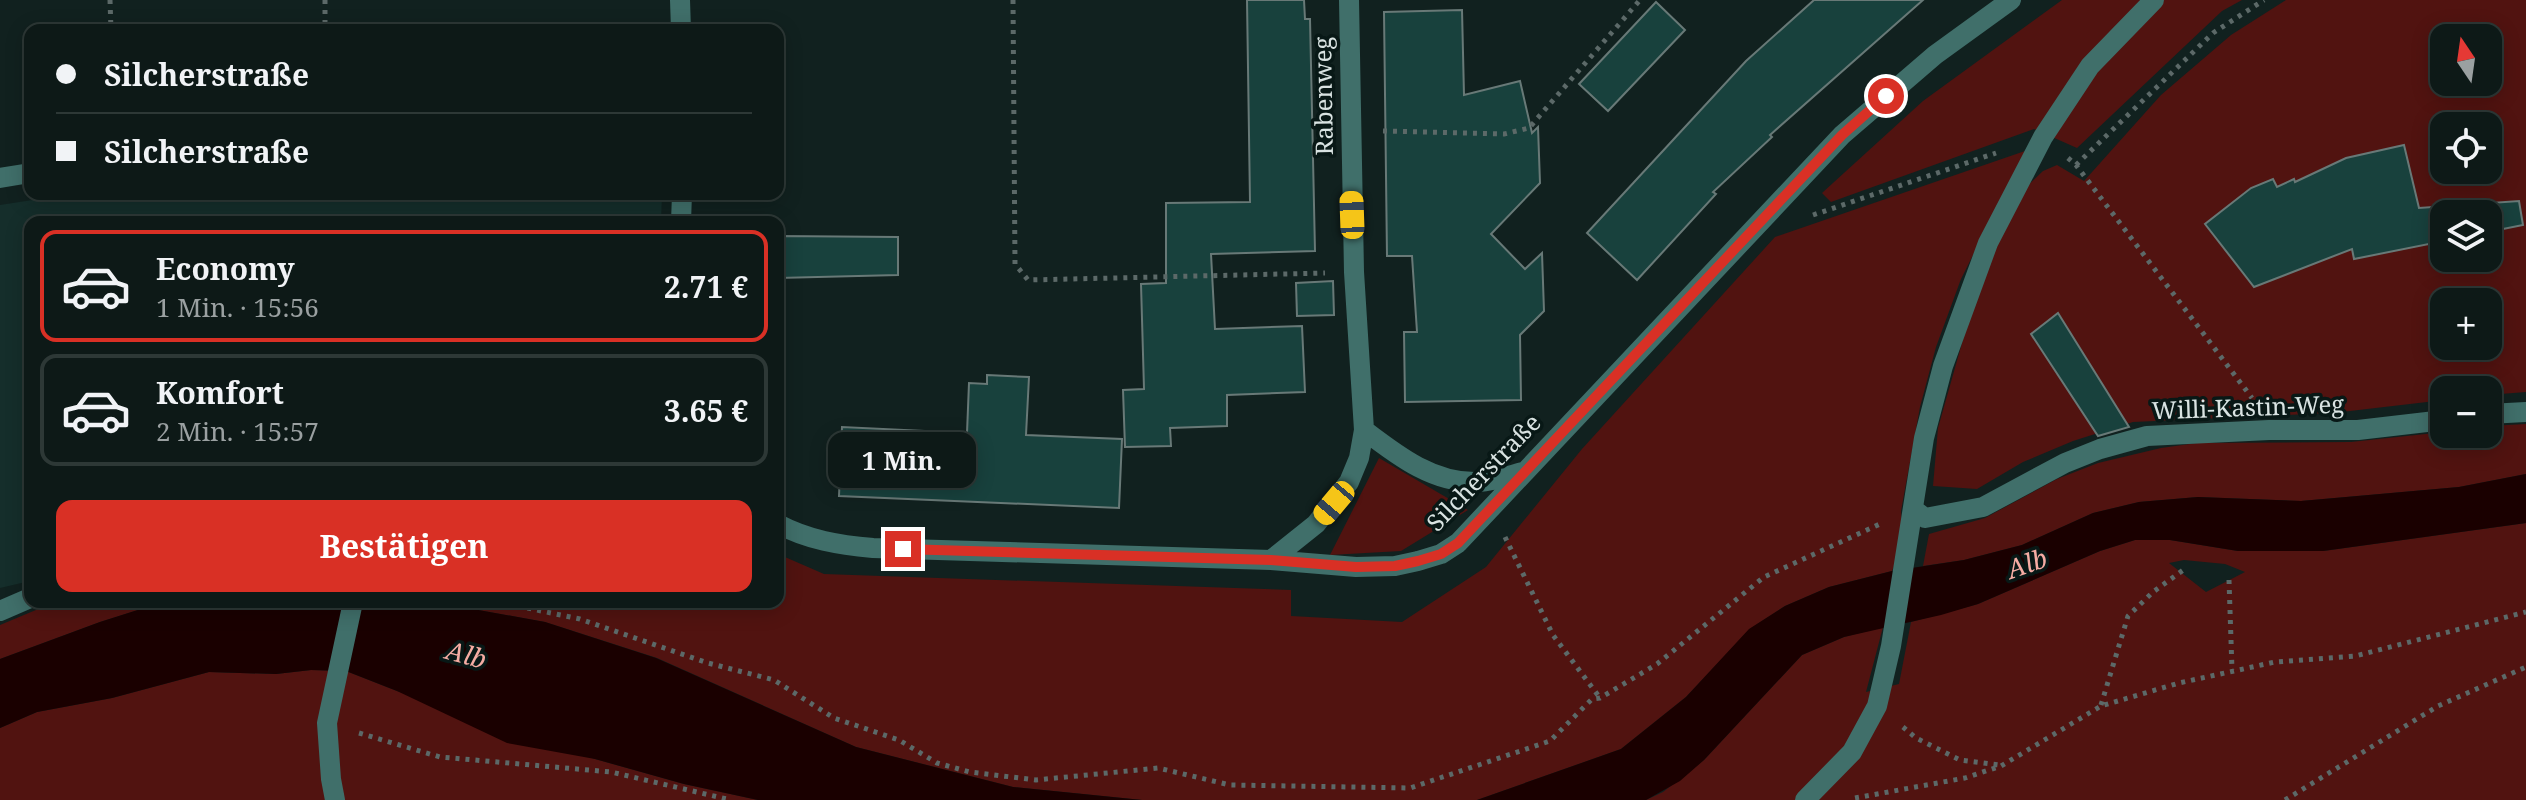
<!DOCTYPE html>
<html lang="de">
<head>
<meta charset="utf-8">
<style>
  :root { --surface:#0d1917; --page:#1b2624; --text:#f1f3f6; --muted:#9aa0a1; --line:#2d3836; --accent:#d93025 }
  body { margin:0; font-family:"Noto Serif",serif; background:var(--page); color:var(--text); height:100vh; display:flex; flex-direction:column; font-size:30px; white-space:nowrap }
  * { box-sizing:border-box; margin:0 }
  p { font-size:26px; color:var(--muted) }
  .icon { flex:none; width:44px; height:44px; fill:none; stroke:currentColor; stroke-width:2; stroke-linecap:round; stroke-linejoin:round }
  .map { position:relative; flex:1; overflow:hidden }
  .drawer { position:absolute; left:24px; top:216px; width:760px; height:392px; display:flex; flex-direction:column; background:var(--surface); border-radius:16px; box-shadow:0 4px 20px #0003,0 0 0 2px var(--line) }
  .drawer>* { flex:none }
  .hud { position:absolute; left:24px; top:24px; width:760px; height:176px; border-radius:16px; box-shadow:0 4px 20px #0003,0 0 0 2px var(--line); display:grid; align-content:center; height:176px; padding:0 32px; background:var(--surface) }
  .needle { width:52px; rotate:347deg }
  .fabs { position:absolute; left:2430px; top:24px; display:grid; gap:16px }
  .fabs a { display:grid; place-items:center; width:72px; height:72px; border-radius:16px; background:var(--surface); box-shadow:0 4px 20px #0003,0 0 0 2px var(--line); font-size:40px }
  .end { position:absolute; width:36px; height:36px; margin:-18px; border:10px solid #d93025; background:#fff; box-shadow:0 0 0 4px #fff }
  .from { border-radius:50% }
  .bubble { position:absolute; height:56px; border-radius:16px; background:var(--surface); box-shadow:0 4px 20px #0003,0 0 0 2px var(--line); font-size:26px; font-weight:700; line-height:56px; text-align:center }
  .car { position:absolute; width:24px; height:48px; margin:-24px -12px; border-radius:10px; box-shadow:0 0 6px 2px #0007; background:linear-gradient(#f5c518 24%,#345 0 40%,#f5c518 0 76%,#345 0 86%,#f5c518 0) }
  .hud b { display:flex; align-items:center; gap:28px; height:76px; font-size:30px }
  .hud b+b { border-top:2px solid var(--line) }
  .hud i { width:20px; height:20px; background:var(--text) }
  ul { padding:14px 0 0; list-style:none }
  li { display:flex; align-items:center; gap:24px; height:112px; margin:0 16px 12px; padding:0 16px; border:4px solid var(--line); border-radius:16px }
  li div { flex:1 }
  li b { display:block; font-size:30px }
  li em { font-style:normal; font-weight:700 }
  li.current { border-color:var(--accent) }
  li>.icon { width:72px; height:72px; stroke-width:1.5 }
  .button { display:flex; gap:16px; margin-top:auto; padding:16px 32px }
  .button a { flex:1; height:92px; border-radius:16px; background:var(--accent); color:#fff; font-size:32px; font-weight:700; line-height:92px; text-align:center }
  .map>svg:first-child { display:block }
</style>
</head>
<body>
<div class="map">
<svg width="2526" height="800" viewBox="0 0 2526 800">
  <rect width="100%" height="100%" fill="#11211f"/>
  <path fill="#152e2b" d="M 71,194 L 662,194 L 661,222 L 30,222 L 30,581 L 0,588 L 0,205 Z"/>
  <path fill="#511310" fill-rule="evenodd" d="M 2062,0 L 2242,0 L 2222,11 L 2077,148 L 2034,129 L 1831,202 L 1822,193 L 1923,101 Z
    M 2286,0 L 2526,0 L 2526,392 L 2488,395 L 2488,390 L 2444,390 L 2444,400 L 2333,413 L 2133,422 L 2073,441 L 2023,462 L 1977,489 L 1933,486 L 1938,428 L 1975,297 L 2020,193 L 2043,171 L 2057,165 L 2084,181 L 2161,95 L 2231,35 ZM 2444,38 L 2488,38 L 2488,82 L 2444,82 ZM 2444,126 L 2488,126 L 2488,170 L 2444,170 ZM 2444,214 L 2488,214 L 2488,258 L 2444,258 ZM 2444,302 L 2488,302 L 2488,346 L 2444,346 Z
    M 2025,151 L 1961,279 L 1936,347 L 1920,407 L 1901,511 L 1903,544 L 1892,571 L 1829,587 L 1785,606 L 1750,629 L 1686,697 L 1621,749 L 1477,800 L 1142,800 L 1013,787 L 856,747 L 657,658 L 545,622 L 434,602 L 778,602 L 778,554 L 824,574 L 1291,590 L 1291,616 L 1402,622 L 1486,567 L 1582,449 L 1775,237 Z
    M 2526,424 L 2526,474 L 2459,487 L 2301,501 L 2198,497 L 2139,502 L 2093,513 L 2022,545 L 1964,560 L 1923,566 L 1929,534 L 1985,518 L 2057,479 L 2098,463 L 2161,448 L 2197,443 L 2351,442 L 2444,432 L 2488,434 L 2488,426 Z
    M 1379,458 L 1468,510 L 1401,551 L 1330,555 Z
    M 2526,523 L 2526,800 L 1646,800 L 1663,792 L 1704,760 L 1802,655 L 1844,637 L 1883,627 L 1866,692 L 1899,684 L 1911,622 L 1978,604 L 2100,551 L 2135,540 L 2170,540 L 2238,551 L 2323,551 ZM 2184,560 L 2225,564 L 2245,572 L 2206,592 L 2169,563 Z
    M 55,602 L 163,602 L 100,622 L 0,659 L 0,625 Z
    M 311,670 L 346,671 L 397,691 L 595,759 L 684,784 L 758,800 L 0,800 L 0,728 L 37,712 L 112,698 L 209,672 L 276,674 Z"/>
  <path fill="#1a0000" d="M 2526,474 L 2526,523 L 2323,551 L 2238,551 L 2170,540 L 2135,540 L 2100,551 L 1978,604 L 1941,615 L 1844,637 L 1802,655 L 1704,760 L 1680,781 L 1646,800 L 1477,800 L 1621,749 L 1686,697 L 1749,629 L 1785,606 L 1829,587 L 1892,571 L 1964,560 L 2022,545 L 2093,513 L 2139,502 L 2198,497 L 2301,501 L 2459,487 Z
    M 163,602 L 434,602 L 545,622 L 656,658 L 856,747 L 1013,787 L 1142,800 L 758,800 L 684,784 L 595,759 L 507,743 L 397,691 L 346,671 L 311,670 L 276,674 L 209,672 L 112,698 L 37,712 L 0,728 L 0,659 L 100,622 Z"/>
  <path fill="#18413d" stroke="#687977" stroke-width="2" d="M 1247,0 L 1304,0 L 1305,19 L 1310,19 L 1315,251 L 1211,254 L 1215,329 L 1302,326 L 1305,392 L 1227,395 L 1227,426 L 1170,428 L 1171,446 L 1125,447 L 1123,390 L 1144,389 L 1141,284 L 1166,283 L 1166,203 L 1250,202 Z
    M 1814,0 L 1923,0 L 1770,135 L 1772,137 L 1713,192 L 1716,194 L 1637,280 L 1587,233 L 1746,61 Z
    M 1656,2 L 1685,30 L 1608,111 L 1579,84 Z
    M 1462,10 L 1464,95 L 1520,81 L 1532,133 L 1538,127 L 1540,183 L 1491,234 L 1525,269 L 1542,253 L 1544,311 L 1520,335 L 1521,400 L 1405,402 L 1404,332 L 1417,332 L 1412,256 L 1387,256 L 1384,12 Z
    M 2404,145 L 2419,208 L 2519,201 L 2523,225 L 2488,232 L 2488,214 L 2444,214 L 2444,241 L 2354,259 L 2352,249 L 2254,287 L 2205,224 L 2251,188 L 2273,179 L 2277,187 L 2294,179 L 2295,182 L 2346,158 Z
    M 778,236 L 898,237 L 898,275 L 778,278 Z
    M 1333,281 L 1334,315 L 1297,316 L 1296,283 Z
    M 2058,313 L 2129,427 L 2098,436 L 2031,334 Z
    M 987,375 L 1029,377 L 1026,435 L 1122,439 L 1119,508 L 839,496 L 842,427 L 967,433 L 969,383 L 987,384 Z"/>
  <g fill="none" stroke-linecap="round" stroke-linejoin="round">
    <path stroke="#5c6968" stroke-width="5" stroke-dasharray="4 6" stroke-linecap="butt" d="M 110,0 L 111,30
      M 325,0 L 325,30
      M 1013,0 L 1015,264 L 1028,280 L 1325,273
      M 1383,131 L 1504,134 L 1529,128 L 1640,0
      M 2068,158 L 2076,165 L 2252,398
      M 2076,165 L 2213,33 L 2264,0
      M 1813,215 L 1996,153
      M 1505,537 L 1553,635 L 1600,698
      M 2229,580 L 2232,670
      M 498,602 L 580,619 L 708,663 L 774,680 L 834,718 L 899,740 L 937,763 L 970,772 L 1036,780 L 1158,768 L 1230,785 L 1410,788 L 1550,741 L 1592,699 L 1600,698 L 1657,664 L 1764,577 L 1880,524
      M 2101,705 L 2128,616 L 2153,592 L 2186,568
      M 1903,727 L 1916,738 L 1960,760 L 2000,765
      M 359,733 L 440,757 L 611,772 L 731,800
      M 1855,798 L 1965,778 L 2001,766 L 2101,706 L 2179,683 L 2275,662 L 2355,656 L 2526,612
      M 2285,800 L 2438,706 L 2526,667"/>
    <path stroke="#406f6a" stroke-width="20" d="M 680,0 L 681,30
      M 0,178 L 30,173
      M 681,222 L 682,194
      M 2488,414 L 2526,412
      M 1364,430 C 1398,456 1434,484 1479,482 C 1493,481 1508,476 1523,472
      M 1913,509 L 1925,518 L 1983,507 L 2065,463 L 2100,449 L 2147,436 L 2269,430 L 2358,430 L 2444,420
      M 778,524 C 808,540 839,545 873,548 L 1271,560 L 1356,567 L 1395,566 L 1418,561 L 1441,554 L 1458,543 L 1842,135 L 1935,55 L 2011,0
      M 1271,560 L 1316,524 L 1349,482 L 1359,458 L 1364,430 L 1354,272 L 1349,0
      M 0,611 L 30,598
      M 335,800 L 331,779 L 327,723 L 353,602
      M 1805,800 L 1852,752 L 1877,706 L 1891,646 L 1924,438 L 1943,366 L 1988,243 L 2043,137 L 2090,66 L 2154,0"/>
  </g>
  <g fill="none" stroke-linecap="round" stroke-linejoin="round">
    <path stroke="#d93025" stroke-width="10" d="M 903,549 L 1271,560 L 1356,567 L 1395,566 L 1418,561 L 1441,554 L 1458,543 L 1842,135 L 1886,96"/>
  </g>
  <g text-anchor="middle" stroke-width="7" stroke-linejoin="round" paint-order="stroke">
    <g font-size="24" fill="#d9e3e2" stroke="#081816">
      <text transform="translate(1324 96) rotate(-91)" y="8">Rabenweg</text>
      <text transform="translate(2248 408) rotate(-2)" y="8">Willi-Kastin-Weg</text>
      <text transform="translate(1484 473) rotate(-46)" y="8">Silcherstraße</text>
    </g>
    <g font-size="26" font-style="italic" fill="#f5aca3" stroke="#081816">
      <text transform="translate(2027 564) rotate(-19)" y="9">Alb</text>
      <text transform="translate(466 655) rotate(15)" y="9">Alb</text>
    </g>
  </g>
</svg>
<div class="fabs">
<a><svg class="needle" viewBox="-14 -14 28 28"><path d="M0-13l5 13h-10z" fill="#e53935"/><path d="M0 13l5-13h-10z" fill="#9aa0a1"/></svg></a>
<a><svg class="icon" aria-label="locate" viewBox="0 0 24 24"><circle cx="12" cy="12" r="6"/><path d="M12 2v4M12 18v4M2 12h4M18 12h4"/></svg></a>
<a><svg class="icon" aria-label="layers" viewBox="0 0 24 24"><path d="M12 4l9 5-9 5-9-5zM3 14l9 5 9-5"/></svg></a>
<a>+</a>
<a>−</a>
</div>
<i class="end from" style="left:1886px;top:96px"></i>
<i class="end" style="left:903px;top:549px"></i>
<div class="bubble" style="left:828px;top:432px;width:148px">1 Min.</div>
<i class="car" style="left:1352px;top:215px;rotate:358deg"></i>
<i class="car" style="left:1334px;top:503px;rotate:220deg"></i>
<div class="hud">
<b><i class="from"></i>Silcherstraße</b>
<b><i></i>Silcherstraße</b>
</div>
<section class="drawer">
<ul>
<li class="current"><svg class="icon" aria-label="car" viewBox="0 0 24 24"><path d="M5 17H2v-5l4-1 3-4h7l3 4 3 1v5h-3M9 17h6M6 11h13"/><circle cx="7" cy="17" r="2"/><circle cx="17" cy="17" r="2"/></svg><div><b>Economy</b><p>1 Min. · 15:56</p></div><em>2.71 €</em></li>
<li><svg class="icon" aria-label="car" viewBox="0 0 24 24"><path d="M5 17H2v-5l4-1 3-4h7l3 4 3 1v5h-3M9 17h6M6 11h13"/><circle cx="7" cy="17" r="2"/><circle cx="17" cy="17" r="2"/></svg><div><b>Komfort</b><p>2 Min. · 15:57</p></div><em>3.65 €</em></li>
</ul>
<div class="button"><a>Bestätigen</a></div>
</section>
</div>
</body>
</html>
